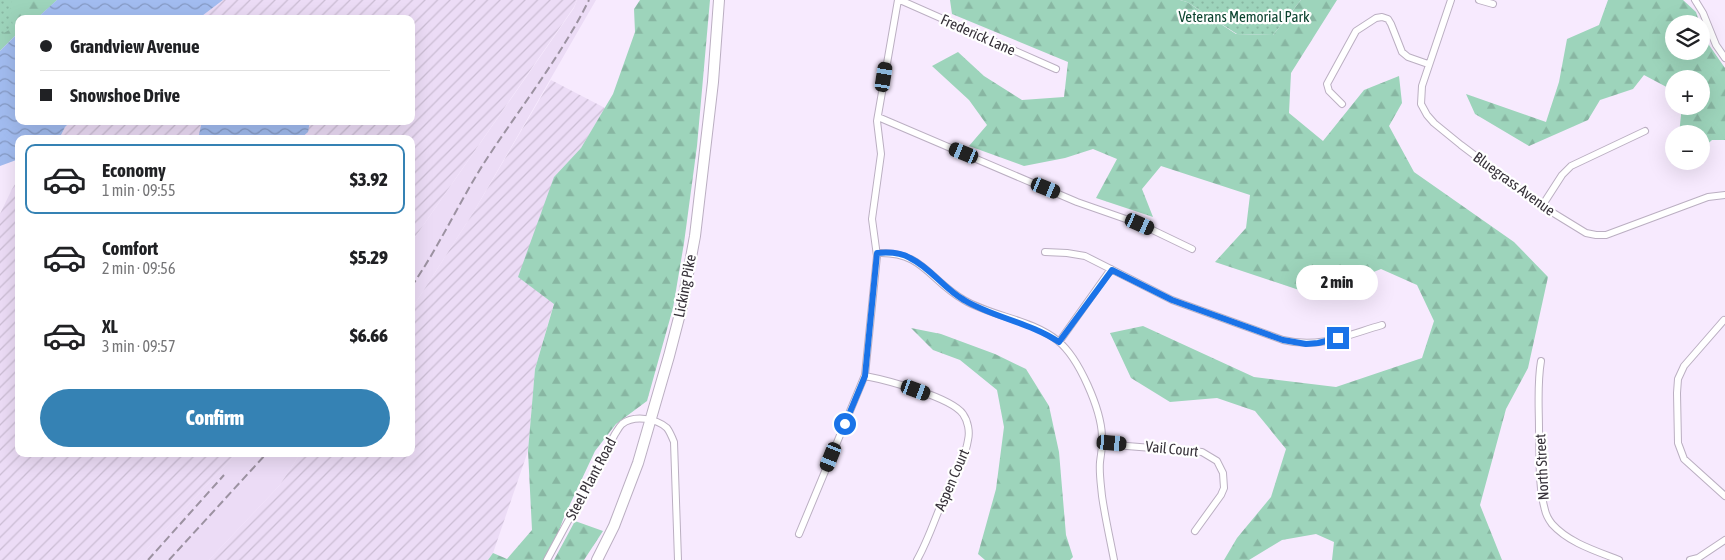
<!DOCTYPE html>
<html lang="en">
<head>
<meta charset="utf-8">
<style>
  :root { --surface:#fff; --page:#f6f6f6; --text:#202124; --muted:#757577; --line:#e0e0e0; --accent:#3582b4 }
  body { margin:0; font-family:"Asap Condensed",sans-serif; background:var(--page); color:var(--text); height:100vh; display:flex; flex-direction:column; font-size:19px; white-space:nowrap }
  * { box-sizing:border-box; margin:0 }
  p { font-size:16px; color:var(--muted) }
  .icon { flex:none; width:28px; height:28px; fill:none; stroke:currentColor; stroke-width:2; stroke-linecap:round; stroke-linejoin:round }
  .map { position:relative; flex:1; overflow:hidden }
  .side { position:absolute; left:15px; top:135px; width:400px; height:322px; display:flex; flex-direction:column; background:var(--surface); border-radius:10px; box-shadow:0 5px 20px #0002 }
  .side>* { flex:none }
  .banner { position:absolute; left:15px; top:15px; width:400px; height:110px; border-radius:10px; box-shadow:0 5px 20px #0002; display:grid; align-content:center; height:110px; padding:0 25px; background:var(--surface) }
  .controls { position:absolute; left:1665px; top:15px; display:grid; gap:10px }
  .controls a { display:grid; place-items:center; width:45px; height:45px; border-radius:50%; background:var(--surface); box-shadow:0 5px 20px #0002; font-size:25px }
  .end { position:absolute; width:22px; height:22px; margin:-11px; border:6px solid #1a73e8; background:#fff; box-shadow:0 0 0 2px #fff }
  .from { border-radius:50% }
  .bubble { position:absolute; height:35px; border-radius:18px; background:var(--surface); box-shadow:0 5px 20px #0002; font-size:16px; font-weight:800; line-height:35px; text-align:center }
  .car { position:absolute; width:15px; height:30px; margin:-15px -8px; border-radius:6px; box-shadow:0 0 4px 1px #0007; background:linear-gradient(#222 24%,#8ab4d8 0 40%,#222 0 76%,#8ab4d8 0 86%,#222 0) }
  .banner b { display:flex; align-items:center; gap:18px; height:48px; font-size:19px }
  .banner b+b { border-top:1px solid var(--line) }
  .banner i { width:12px; height:12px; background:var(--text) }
  ul { padding:9px 0 0; list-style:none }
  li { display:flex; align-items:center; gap:15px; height:70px; margin:0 10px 8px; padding:0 15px; border:2px solid transparent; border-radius:10px }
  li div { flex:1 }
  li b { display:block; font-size:19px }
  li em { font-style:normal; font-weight:800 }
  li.active { border-color:var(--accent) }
  li>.icon { width:45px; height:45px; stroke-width:1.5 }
  .cta { display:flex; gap:10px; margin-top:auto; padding:10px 25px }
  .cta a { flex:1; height:58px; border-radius:30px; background:var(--accent); color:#fff; font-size:20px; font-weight:800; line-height:58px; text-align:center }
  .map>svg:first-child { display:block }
</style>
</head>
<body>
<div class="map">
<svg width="1725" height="560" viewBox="0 0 1725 560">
  <defs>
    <pattern id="industrial-furrows" width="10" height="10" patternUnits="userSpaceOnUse" patternTransform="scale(1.25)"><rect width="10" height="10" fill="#ecdcf6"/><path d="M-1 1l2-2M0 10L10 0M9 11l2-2" fill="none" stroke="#cbbdd4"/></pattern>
    <pattern id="grass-dots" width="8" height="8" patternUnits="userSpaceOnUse" patternTransform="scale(1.25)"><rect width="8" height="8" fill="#9dd4bb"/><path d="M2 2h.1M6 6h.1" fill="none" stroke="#88b6a2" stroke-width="1.8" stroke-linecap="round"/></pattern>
    <pattern id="forest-firs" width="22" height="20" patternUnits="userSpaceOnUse" patternTransform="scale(1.25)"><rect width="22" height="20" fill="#9dd4bb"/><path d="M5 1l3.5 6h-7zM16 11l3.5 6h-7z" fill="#88b6a2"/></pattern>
    <pattern id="water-waves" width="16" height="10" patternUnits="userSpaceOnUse" patternTransform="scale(1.25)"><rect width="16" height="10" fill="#a2bcf0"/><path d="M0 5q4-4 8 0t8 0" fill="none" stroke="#8599c3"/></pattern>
  </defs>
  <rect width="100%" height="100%" fill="#f7eafe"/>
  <path fill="#ecdcf6" d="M 577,0 L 596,0 L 473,213 L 411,310 L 411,243 L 574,8 Z
    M 236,454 L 300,454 L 279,486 L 209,560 L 137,560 Z"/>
  <path fill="url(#industrial-furrows)" d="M 223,0 L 577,0 L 574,7 L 411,243 L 411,139 L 59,139 L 65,127 L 71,121 L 411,121 L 411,19 L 198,19 Z
    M 551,80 L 605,108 L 581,148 L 554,177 L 554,303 L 535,369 L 528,451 L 493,553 L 488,560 L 209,560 L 279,486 L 300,454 L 411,454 L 411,310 L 473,213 Z
    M 19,178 L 19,454 L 236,454 L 137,560 L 0,560 L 0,214 L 12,189 Z"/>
  <path fill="url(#grass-dots)" d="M 0,0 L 57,0 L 36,19 L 19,19 L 19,32 L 0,49 Z
    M 1180,0 L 1301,0 L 1273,35 L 1237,34 L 1187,2 Z"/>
  <path fill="url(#forest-firs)" d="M 13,0 L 57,0 L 36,19 L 19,19 L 19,32 L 0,51 L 0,35 L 13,28 L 10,4 Z
    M 640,0 L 710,0 L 697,146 L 684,243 L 673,308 L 647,401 L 616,424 L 595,451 L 564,517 L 551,552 L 543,560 L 488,560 L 493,553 L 507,559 L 532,530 L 528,451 L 535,369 L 554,304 L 518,277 L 554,177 L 581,148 L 613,94 L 635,32 L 634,9 Z
    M 950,0 L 1180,0 L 1187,2 L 1236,34 L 1273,35 L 1301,0 L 1337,0 L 1291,73 L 1289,113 L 1323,141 L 1364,90 L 1399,76 L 1402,103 L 1389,126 L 1414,172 L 1514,242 L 1548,277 L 1528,368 L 1506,409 L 1480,505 L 1502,560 L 1332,560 L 1334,542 L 1316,534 L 1282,540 L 1249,560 L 1224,560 L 1237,538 L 1271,497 L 1286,449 L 1255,411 L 1217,398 L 1170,402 L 1131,378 L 1110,333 L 1143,326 L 1254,377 L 1336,387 L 1422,358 L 1434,321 L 1417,285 L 1381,269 L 1344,284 L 1305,292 L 1215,262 L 1246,228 L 1250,195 L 1161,166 L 1142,189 L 1153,217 L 1096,198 L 1117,159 L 1093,149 L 1065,158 L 1024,166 L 969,146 L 987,125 L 969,100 L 932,66 L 958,52 L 984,76 L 1022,100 L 1064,97 L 1068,62 L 952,14 Z
    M 1608,0 L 1683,0 L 1696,12 L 1700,24 L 1674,24 L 1674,51 L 1701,51 L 1701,26 L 1709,45 L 1725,68 L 1725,140 L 1712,140 L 1701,150 L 1701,134 L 1679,134 L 1682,106 L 1701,106 L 1701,79 L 1674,79 L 1674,91 L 1644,75 L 1633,89 L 1600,100 L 1588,120 L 1529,146 L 1475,114 L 1466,94 L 1546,122 L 1559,82 L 1567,39 L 1599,25 Z
    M 911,328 L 941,334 L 995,354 L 1026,369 L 1049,406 L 1059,452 L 1066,535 L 1073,557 L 1070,560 L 985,560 L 978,554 L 996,489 L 1004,427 L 997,390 L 960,360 L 933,350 Z
    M 575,521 L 603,531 L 584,560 L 554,560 Z"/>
  <path fill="url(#water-waves)" d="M 57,0 L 223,0 L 198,19 L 36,19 Z
    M 19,32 L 19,121 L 71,121 L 65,127 L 59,139 L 19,139 L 19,159 L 0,166 L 0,51 Z
    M 202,121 L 310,121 L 308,132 L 300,139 L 198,139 Z"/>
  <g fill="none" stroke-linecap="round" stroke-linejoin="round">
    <g stroke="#bbafc2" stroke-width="8">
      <path id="street" d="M 900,0 L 1056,69
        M 1451,0 L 1422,86 L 1421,104 L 1427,115 L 1434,123 L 1461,145 L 1542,206 L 1586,233 L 1596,235 L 1606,235 L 1708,197 L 1725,195
        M 1479,0 L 1493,4
        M 1695,0 L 1703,13 L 1716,45 L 1725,58
        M 1342,104 L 1329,91 L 1327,84 L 1356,31 L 1376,18 L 1382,17 L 1388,19 L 1391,24 L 1402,52 L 1408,57 L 1428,64
        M 878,117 L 1077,202 L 1140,224 L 1192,249
        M 1542,206 L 1562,175 L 1571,166 L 1645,131
        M 1045,252 L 1067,253 L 1085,256 L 1172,300 L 1283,340 C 1320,349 1347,335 1382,325
        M 877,253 C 923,251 929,280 964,300 C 993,317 1031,319 1058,341 C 1079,358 1101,409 1102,436 C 1103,445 1101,453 1100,462 C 1099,473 1101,485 1102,496 C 1105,517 1110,539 1114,560
        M 1724,320 L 1684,366 L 1678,379 L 1677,393 L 1678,443 L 1684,459 L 1725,496
        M 1059,342 L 1111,269
        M 1541,361 C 1537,384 1539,407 1539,430 C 1540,456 1538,485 1545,510 C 1546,515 1549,520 1552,524 C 1569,543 1596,551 1619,560
        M 865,376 C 886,380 951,397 963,414 C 968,421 970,432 968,440 C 965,459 954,476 946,493 C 936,515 929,539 917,560
        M 1102,444 L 1202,452 L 1217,461 L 1223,473 L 1224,488 L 1221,495 L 1195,531
        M 799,534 L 865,375 L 877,256 L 872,219 L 881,154 L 877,121 L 898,0
        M 547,560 L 615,434 C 617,431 619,427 622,424 C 634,415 656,418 667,428 C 670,432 672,437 674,442 L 678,560
        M 1690,560 L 1698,558 L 1725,540"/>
    </g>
    <g stroke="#bbafc2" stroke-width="12">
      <path id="primary" d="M 597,560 L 614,526 L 638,463 L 669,356 L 682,306 L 695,236 L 713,82 L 719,0"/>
    </g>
    <use href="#street" stroke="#fff" stroke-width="6"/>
    <use href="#primary" stroke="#fff" stroke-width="10"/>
    <path stroke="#9c92a1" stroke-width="2" stroke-dasharray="8 4" stroke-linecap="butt" d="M 411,287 C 439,247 458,204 484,163 C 519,109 560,58 589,0
      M 148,560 L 224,475
      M 169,560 L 266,454"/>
  </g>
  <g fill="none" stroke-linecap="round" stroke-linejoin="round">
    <path stroke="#1a73e8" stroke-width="6" d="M 845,424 L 865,376 L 877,253 C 888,252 900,252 910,258 C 931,268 944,289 964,300 C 994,318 1029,322 1059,342 L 1112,270 L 1172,300 L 1283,340 L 1306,344 L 1318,343 L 1338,338"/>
  </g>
  <g text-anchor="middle" stroke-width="4.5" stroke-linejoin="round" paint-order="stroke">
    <g font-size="15" fill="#0b432f" stroke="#fff">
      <text x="1244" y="22">Veterans Memorial Park</text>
    </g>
    <g font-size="15" fill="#363139" stroke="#fff">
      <text transform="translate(978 35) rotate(24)" y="5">Frederick Lane</text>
      <text transform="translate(1514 184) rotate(36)" y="5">Bluegrass Avenue</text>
      <text transform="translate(685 286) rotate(-79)" y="5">Licking Pike</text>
      <text transform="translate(1172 449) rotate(6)" y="5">Vail Court</text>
      <text transform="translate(1542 467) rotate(-93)" y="5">North Street</text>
      <text transform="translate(591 479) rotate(-62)" y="5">Steel Plant Road</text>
      <text transform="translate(952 480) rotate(-67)" y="5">Aspen Court</text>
    </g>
  </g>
</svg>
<div class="controls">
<a><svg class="icon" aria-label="layers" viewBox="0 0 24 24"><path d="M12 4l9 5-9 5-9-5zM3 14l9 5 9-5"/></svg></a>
<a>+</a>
<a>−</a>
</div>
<i class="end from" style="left:845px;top:424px"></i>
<i class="end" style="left:1338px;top:338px"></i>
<div class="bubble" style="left:1296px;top:265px;width:82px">2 min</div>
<i class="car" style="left:884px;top:77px;rotate:9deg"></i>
<i class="car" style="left:964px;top:153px;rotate:292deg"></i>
<i class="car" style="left:1046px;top:188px;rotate:112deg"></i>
<i class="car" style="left:1140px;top:224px;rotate:114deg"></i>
<i class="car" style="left:916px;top:390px;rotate:110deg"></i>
<i class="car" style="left:1112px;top:443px;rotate:95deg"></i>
<i class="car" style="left:831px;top:457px;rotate:202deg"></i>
<div class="banner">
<b><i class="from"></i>Grandview Avenue</b>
<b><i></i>Snowshoe Drive</b>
</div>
<section class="side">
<ul>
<li class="active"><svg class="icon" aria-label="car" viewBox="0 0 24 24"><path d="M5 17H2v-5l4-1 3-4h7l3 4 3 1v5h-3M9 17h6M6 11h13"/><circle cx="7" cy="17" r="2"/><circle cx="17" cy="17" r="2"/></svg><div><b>Economy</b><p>1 min · 09:55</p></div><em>$3.92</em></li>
<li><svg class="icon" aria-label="car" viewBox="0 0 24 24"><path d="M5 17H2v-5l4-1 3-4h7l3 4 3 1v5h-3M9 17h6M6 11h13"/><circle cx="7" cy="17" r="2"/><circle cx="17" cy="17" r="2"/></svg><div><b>Comfort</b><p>2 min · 09:56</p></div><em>$5.29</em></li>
<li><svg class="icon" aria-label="car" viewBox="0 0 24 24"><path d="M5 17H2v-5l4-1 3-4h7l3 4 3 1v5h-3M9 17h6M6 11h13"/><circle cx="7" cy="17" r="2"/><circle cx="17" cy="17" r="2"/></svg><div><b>XL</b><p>3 min · 09:57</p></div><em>$6.66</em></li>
</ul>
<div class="cta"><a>Confirm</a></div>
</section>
</div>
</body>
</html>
